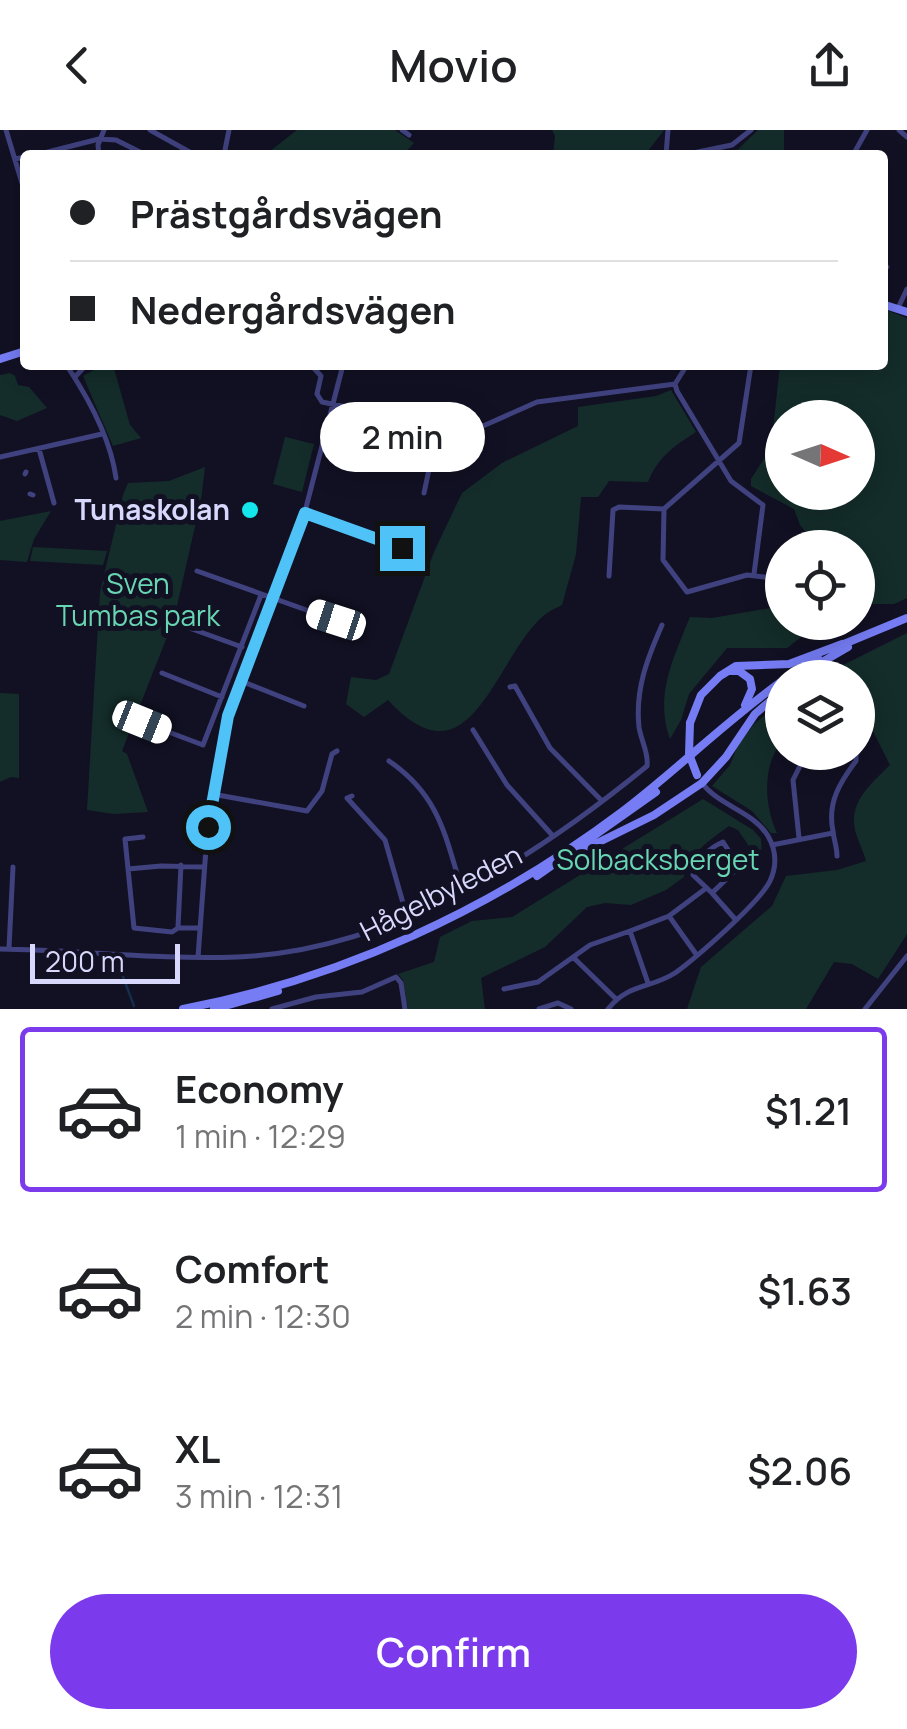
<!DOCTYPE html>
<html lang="en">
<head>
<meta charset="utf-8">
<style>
  :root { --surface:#fff; --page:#f2f2f2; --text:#202124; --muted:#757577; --line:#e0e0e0; --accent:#7c3aed }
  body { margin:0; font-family:Manrope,sans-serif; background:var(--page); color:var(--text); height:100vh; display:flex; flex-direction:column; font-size:38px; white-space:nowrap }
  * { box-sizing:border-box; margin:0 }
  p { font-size:32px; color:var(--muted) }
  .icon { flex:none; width:55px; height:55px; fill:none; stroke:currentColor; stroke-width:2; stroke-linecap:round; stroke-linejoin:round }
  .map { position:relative; height:879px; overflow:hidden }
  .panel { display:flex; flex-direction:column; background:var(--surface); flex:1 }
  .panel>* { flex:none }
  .hud { position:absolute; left:20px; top:20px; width:868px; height:220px; border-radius:10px; box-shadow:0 5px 25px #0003; display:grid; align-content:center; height:220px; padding:0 50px; background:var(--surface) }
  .needle { width:65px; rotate:93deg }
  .tools { position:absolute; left:765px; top:270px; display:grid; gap:20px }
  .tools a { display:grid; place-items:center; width:110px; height:110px; border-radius:50%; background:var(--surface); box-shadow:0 5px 25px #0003; font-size:50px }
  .scale { position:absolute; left:30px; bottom:25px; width:150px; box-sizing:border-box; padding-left:10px; border:5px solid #d8d7fc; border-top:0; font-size:28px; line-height:35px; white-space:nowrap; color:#d8d7fc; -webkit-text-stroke:8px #121124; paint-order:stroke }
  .end { position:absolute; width:45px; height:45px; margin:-22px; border:12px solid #4fc3f7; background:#111; box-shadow:0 0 0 5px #111 }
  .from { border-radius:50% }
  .bubble { position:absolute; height:70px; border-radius:35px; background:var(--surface); box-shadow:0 5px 25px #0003; font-size:32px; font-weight:600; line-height:70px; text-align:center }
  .car { position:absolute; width:30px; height:60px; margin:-30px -15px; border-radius:12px; box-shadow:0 0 8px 2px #0007; background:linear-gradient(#fff 24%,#345 0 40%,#fff 0 76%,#345 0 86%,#fff 0) }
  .hud b { display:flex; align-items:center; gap:35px; height:95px; font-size:38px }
  .hud b+b { border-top:2px solid var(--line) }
  .hud i { width:25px; height:25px; background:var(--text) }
  ul { padding:18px 0 0; list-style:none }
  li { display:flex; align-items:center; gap:30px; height:165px; margin:0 20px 15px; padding:0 30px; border:5px solid transparent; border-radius:10px }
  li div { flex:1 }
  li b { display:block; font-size:38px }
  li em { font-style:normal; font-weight:600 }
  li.active { border-color:var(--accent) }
  li>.icon { width:90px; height:90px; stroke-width:1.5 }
  .action { display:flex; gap:20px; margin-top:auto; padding:20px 50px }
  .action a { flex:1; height:115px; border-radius:60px; background:var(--accent); color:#fff; font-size:40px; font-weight:600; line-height:115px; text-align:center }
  header { display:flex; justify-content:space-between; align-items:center; height:130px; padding:0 50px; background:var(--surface); font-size:45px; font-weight:600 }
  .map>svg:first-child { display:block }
</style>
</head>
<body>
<header><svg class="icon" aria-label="back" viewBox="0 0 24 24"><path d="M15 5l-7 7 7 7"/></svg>Movio<svg class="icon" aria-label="share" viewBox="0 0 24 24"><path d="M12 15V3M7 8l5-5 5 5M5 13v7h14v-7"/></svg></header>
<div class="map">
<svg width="907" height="879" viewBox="0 0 907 879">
  <rect width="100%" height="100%" fill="#121124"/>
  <path fill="#142d2a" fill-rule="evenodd" d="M 297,0 L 395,0 L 414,13 L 403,25 L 265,25 Z
    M 552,0 L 664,0 L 645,25 L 553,25 L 555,6 Z
    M 758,0 L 784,0 L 784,20 L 791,20 L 792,25 L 732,25 Z
    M 883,179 L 907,188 L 907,468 L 894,474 L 858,474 L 858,418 L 818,417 L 800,395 L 794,379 L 751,356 L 751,349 L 771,318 L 780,235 L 882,235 ZM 782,288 L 858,288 L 858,362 L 782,362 Z
    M 113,235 L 130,295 L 141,308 L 113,316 L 83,246 L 99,237 Z
    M 10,243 L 15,246 L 18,255 L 29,257 L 47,278 L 17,291 L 0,285 L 0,245 Z
    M 671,260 L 696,302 C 675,315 657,328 648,352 L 609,351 L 598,367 L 581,367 L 576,424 L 562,475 C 556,478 547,482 542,487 C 494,530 470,660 388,570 L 364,587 L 346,574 L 351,547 L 376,550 L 389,544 L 434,422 L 462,363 L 502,333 L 578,296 L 578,277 L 656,266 Z
    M 285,307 L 314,314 L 302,362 L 273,354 Z
    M 205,337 L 201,370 L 174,489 L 122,621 L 127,624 L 148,682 L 114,684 L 87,680 L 100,462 L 123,365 L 128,353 L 169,351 Z
    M 51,381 L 34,409 L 27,432 L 0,430 L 0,391 Z
    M 33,417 L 107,421 L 103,435 L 30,431 Z
    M 782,476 L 782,492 L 820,493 L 787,518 L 727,518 L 689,564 L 681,590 L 670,609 C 654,566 674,527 690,487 L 712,488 Z
    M 907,503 L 907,804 L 878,849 L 852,834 L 834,832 L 806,879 L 687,879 L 701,837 L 772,776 L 786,746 L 837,740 L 866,731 C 863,719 853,702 854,690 C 854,667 875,650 890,635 L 862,579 L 858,580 L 858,548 L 819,547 Z
    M 0,563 L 19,564 L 19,648 L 11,647 L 0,652 Z
    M 782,571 L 782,611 C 762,636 764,675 777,703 L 771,703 L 752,681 L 712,656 L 730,635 L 737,617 L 754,594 Z
    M 703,669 L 753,700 L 761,709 L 762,728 L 757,728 L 738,700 L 729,696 C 710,710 689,723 684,747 L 666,760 L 631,775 L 605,773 L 587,777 L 545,817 L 481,848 L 485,879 L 408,879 L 403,850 L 398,844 L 434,832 L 440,807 L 472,791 L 512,787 Z"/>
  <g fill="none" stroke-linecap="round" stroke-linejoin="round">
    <path stroke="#142d4a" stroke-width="2.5" d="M 119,836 L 134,876"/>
    <path stroke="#40427f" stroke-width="5" d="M 6,0 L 25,63
      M 150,0 L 195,25
      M 402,0 L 409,5
      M 899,0 L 907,7
      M 36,25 L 99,9 L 116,10 L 146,25
      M 99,25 L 98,15 L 104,0
      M 224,25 L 229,0
      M 666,25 L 668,0
      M 683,25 L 732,15 L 751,0
      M 853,25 L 867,0
      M 15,29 L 25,27
      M 882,138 L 887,137
      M 898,178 L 907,159
      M 311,235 L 321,246 L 317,264 L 322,272 L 462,301 L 483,296 L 537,272 L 675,254
      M 687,235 L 675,254 L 677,261 L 731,351 L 763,375 L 754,444
      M 751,235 L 739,313 L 664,379 L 663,430 L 687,462 L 747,445 L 782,449
      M 69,239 C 90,271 111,311 116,348
      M 75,247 L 86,235
      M 39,319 L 54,373
      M 0,327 L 102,304
      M 25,344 L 26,342
      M 424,363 L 438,297
      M 30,364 L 33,365
      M 305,383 L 402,418
      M 197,441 L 357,498
      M 609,446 L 613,380 L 619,377 L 664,379
      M 181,495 L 242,517
      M 162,543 L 222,567
      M 241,551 L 304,576
      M 510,557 L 515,556 L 550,618 L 602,671
      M 142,592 L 203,615 L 261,465
      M 473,600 L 507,655 L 553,706
      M 389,631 C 440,666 445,706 462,760
      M 212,664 L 307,681 L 322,661 L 332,624 L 337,621
      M 352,666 L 347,668 L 385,710 L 407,787
      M 143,707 L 125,709 L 134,798 L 172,802 L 178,798 L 199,798
      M 799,708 L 793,650 L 807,622
      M 772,715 L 833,703
      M 837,726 C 837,717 834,711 833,701 C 827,673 840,652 856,631 L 856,622
      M 128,739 L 161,736 L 204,737
      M 712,763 L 693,745 C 694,731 711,717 723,712 L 739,737 L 712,763 L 735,789
      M 669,786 L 696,824
      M 178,797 L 181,735
      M 630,801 L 669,786 L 705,759
      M 9,818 L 13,737
      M 0,819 C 79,820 158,830 237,827 C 390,821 532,730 647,636 C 649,623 641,611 639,597 C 635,560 647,529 662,495
      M 198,827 L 209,678 L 227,586 L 302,393 L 343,235
      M 574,828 L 616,869
      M 504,859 L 538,852 L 590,815 L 630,801 L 648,853
      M 272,879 L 316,867 L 362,862 L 396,847 L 401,853 L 405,879
      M 539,879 L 558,873 L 571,879
      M 608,879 C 629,853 650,859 675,843 C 696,828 760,772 770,751 C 777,736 776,720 768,706 C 753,681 719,676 702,653
      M 865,879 L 907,826"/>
    <path stroke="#767df4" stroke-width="8" d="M 882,174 L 907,182
      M 0,229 L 25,221
      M 839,516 L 907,488
      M 817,535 L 848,517
      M 730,541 L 739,541 L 750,549 L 752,559 L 745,575
      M 788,548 L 818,528
      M 802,548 L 822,534
      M 690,593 L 701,565 L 720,546 L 736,536 L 789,534 L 842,514
      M 585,719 L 654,685 L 702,653 L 726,627 L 755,584 L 782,561
      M 537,746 L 656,662
      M 183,879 C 343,848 493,779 623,681 C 678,639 726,591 782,551
      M 214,879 L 278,861"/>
    <path stroke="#767df4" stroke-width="8" d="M 690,593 L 689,624 L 697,645"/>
  </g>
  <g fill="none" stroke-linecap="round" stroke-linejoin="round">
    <path stroke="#4fc3f7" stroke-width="12" d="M 208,697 L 228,586 L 305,383 L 402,418"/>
  </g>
  <circle fill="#13e7eb" stroke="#121124" stroke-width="4" cx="250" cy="380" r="10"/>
  <g text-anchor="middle" stroke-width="10" stroke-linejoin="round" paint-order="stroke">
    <g font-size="28" font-weight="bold" fill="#d8d7fc" stroke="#121124" text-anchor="end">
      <text x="230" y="390">Tunaskolan</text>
    </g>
    <g font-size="28" fill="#68d6b2" stroke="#121124">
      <text x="138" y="464">Sven<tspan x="138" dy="32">Tumbas park</tspan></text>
      <text x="658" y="740">Solbacksberget</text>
    </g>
    <g font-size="28" fill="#d8d7fc" stroke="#121124">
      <text transform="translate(441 763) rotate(-27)" y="10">Hågelbyleden</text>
    </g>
  </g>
</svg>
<div class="tools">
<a><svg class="needle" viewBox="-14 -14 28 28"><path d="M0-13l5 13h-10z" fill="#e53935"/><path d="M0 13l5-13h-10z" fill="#757577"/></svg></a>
<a><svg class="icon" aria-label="locate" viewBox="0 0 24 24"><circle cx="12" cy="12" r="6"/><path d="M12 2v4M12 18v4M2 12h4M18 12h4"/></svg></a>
<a><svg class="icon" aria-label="layers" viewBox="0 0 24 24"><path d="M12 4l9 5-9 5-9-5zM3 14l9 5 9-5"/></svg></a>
</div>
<div class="scale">200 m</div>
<i class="end from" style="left:208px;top:697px"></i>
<i class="end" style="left:402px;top:418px"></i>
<div class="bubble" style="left:320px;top:272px;width:165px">2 min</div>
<i class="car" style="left:336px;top:490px;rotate:288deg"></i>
<i class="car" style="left:142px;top:592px;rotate:112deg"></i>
<div class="hud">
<b><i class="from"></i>Prästgårdsvägen</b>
<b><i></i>Nedergårdsvägen</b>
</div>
</div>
<section class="panel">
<ul>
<li class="active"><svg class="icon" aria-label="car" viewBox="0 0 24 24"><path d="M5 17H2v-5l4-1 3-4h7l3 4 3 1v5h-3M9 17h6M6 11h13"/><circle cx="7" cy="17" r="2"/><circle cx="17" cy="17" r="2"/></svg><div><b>Economy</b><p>1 min · 12:29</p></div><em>$1.21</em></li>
<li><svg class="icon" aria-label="car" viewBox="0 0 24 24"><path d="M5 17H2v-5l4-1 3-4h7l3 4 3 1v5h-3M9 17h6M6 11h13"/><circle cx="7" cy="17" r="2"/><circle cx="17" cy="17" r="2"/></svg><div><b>Comfort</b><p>2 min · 12:30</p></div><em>$1.63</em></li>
<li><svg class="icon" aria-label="car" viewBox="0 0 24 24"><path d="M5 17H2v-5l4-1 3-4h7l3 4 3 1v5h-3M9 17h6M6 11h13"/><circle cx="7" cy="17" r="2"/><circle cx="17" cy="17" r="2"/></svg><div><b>XL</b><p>3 min · 12:31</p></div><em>$2.06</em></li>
</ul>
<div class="action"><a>Confirm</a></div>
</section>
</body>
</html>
